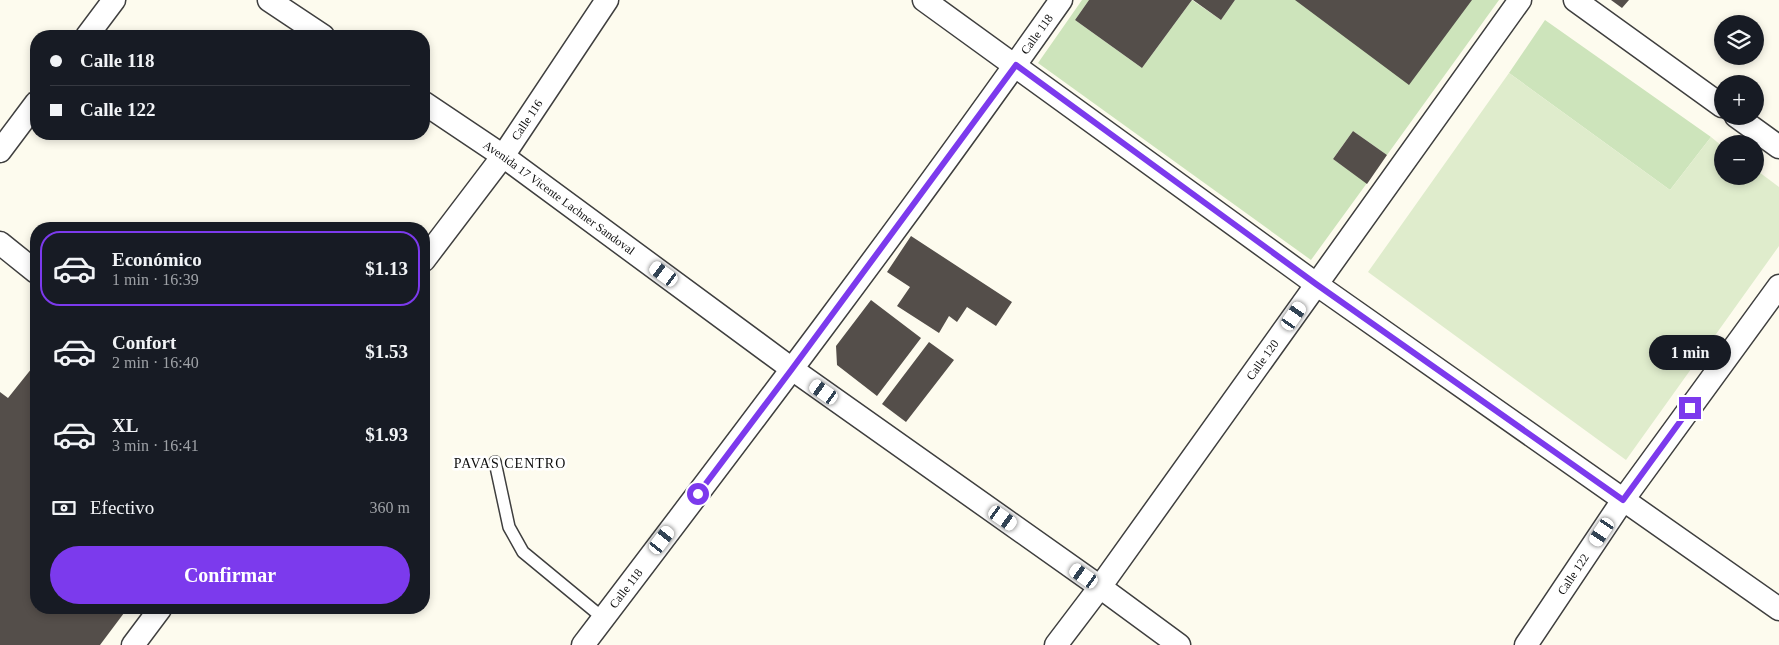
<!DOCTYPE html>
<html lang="es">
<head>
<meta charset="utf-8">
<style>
  :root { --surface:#171b24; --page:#242831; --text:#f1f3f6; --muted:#9ea1a6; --line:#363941; --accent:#7c3aed }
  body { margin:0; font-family:"Times New Roman",serif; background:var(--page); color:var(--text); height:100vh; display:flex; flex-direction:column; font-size:19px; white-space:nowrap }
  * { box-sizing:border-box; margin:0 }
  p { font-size:16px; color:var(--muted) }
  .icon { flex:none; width:28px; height:28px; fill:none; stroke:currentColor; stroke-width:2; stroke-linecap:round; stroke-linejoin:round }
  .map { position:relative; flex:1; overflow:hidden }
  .drawer { position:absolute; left:30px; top:222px; width:400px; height:392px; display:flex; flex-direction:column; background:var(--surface); border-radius:20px; box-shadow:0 2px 8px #0003 }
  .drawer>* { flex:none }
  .hud { position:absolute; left:30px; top:30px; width:400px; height:110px; border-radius:20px; box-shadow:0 2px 8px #0003; display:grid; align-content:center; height:110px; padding:0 20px; background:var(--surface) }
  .fabs { position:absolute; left:1714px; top:15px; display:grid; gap:10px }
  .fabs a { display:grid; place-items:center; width:50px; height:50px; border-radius:50%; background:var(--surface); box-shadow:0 2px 8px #0003; font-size:25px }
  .end { position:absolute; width:22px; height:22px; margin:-11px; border:6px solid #7c3aed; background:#fff; box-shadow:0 0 0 2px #fff }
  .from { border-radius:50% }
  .bubble { position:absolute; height:35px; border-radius:18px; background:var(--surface); box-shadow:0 2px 8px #0003; font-size:16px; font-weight:800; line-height:35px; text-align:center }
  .car { position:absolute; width:15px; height:30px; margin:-15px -8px; border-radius:6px; box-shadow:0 0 4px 1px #0007; background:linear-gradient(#fff 24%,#345 0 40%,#fff 0 76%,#345 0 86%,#fff 0) }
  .hud b { display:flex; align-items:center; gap:18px; height:48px; font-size:19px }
  .hud b+b { border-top:1px solid var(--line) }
  .hud i { width:12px; height:12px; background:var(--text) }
  ul { padding:9px 0 0; list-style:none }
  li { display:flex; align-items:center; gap:15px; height:75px; margin:0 10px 8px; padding:0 10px; border:2px solid transparent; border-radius:20px }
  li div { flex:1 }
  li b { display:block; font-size:19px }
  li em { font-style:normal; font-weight:800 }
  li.on { border-color:var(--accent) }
  li>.icon { width:45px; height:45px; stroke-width:1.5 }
  .pay { display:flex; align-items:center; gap:12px; height:55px; padding:0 20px; font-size:19px }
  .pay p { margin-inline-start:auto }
  .button { display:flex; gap:10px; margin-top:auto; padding:10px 20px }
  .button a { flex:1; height:58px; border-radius:30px; background:var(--accent); color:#fff; font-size:20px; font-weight:800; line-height:58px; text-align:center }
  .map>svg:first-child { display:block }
</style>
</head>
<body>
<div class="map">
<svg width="1779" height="645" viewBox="0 0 1779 645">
  <rect width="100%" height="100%" fill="#fdfbee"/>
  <path fill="#cde4bb" d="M 1082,0 L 1089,0 L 1075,20 L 1142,68 L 1192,0 L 1221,20 L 1235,0 L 1499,0 L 1387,155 L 1353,131 L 1333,159 L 1367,183 L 1311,260 L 1038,63 Z
    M 1545,20 L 1711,137 L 1670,190 L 1509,73 Z"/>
  <path fill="#dfeccc" d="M 1509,73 L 1670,190 L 1711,137 L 1722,146 L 1722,176 L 1755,176 L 1755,169 L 1779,187 L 1779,246 L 1626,460 L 1368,272 Z"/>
  <path fill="#544e4a" d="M 1089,0 L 1192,0 L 1142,68 L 1075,20 Z
    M 1193,0 L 1235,0 L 1221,20 Z
    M 1295,0 L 1472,0 L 1409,85 Z
    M 1611,0 L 1629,0 L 1622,8 Z
    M 1353,131 L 1387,155 L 1367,184 L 1333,159 Z
    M 911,236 L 1012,302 L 996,326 L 967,307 L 957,322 L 949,316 L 939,333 L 897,306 L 910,287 L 887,272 Z
    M 871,300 L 921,338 L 877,396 L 837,365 L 836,346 Z
    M 929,342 L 954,360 L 906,422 L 882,404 Z
    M 36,363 L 36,609 L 127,609 L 100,645 L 0,645 L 0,392 L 8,398 Z"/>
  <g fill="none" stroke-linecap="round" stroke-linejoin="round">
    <g stroke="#3f3f3f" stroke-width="14">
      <path id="lane" d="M 495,462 L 509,527 L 523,552 L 603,618"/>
    </g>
    <g stroke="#3f3f3f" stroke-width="25">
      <g id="street">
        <path d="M 269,0 L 323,36"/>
        <path d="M 924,0 L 1316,284 L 1779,609"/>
        <path d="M 1575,0 L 1722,106"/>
        <path d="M 87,36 L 114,0"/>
        <path id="s1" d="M 424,103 L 503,156 L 792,369 L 1100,587 L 1179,645"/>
        <path d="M 1736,116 L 1779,147"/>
        <path d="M 0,151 L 36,103"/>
        <path d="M 0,243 L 36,272"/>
        <path id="s2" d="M 424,260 L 503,156 L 607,0"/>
        <path d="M 133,645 L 160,609"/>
        <path id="s3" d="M 583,645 C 745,432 907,219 1061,0"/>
        <path id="s4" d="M 1056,645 L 1100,587 L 1520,0"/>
        <path id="s5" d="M 1526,645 L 1623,500 L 1779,286"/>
      </g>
    </g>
    <use href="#lane" stroke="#fff" stroke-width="11"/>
    <use href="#street" stroke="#fff" stroke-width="22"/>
  </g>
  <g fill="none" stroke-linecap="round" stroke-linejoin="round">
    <path stroke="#7c3aed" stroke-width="6" d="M 698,494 L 792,369 L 1016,65 L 1316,284 L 1623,500 L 1690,408"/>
  </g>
  <g text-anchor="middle" stroke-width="5" stroke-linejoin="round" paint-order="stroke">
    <g font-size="12" fill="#0c0c0c" stroke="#fff">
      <text dy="4" stroke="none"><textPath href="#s3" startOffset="761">Calle 118</textPath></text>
      <text dy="4" stroke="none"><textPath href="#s2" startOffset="174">Calle 116</textPath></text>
      <text dy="4" stroke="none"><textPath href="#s1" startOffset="165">Avenida 17 Vicente Lachner Sandoval</textPath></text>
      <text dy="4" stroke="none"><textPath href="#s4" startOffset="352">Calle 120</textPath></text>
      <text dy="4" stroke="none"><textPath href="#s5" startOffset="85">Calle 122</textPath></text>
      <text dy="4" stroke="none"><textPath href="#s3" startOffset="71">Calle 118</textPath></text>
    </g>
    <g font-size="14" letter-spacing="1" fill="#0c0c0c" stroke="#fff">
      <text x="510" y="468">PAVAS CENTRO</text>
    </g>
  </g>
</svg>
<div class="fabs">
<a><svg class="icon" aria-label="layers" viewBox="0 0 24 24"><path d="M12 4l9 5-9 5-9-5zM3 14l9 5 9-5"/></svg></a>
<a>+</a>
<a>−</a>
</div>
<i class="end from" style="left:698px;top:494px"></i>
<i class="end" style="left:1690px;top:408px"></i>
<div class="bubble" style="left:1649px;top:335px;width:82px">1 min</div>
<i class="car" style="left:664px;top:274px;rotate:306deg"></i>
<i class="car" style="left:1294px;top:316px;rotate:35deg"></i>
<i class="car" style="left:824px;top:392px;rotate:305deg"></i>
<i class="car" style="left:1003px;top:518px;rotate:125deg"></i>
<i class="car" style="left:1602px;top:532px;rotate:214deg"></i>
<i class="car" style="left:662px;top:540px;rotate:37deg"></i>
<i class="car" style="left:1084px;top:576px;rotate:305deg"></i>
<div class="hud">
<b><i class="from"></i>Calle 118</b>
<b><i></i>Calle 122</b>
</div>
<section class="drawer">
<ul>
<li class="on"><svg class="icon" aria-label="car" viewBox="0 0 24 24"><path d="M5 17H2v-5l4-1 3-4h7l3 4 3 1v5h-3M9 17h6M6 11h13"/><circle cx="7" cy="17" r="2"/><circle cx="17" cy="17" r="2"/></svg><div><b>Económico</b><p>1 min · 16:39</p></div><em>$1.13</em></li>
<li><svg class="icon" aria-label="car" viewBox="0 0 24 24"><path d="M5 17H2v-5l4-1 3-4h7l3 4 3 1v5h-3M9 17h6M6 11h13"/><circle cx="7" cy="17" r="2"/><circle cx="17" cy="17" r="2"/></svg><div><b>Confort</b><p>2 min · 16:40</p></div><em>$1.53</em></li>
<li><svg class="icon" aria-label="car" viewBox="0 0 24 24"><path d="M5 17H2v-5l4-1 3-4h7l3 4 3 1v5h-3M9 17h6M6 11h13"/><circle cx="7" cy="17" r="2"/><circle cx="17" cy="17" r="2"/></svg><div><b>XL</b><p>3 min · 16:41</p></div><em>$1.93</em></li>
</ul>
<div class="pay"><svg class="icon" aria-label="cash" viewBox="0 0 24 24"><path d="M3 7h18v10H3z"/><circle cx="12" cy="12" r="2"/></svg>Efectivo<p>360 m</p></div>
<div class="button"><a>Confirmar</a></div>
</section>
</div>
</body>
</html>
